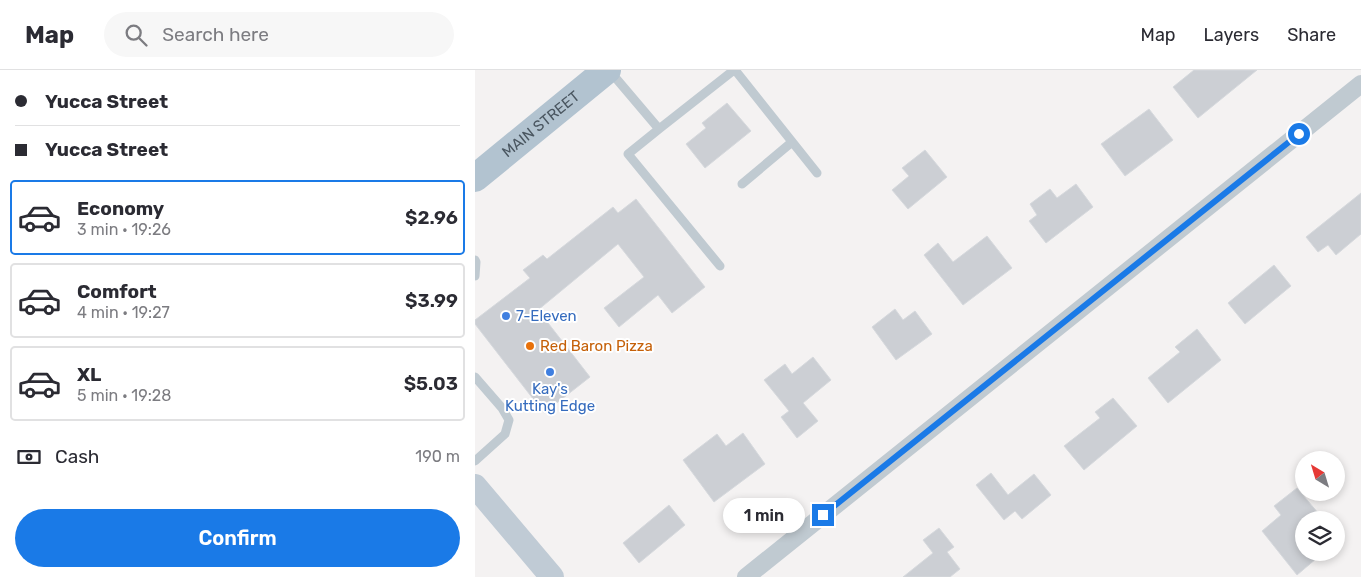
<!DOCTYPE html>
<html lang="en">
<head>
<meta charset="utf-8">
<style>
  :root { --surface:#fff; --page:#f7f7f7; --text:#2b2b33; --muted:#7c7c81; --line:#e1e1e2; --accent:#1a7ae7 }
  body { margin:0; font-family:Rubik,sans-serif; background:var(--page); color:var(--text); height:100vh; display:flex; flex-direction:column; font-size:19px; white-space:nowrap }
  * { box-sizing:border-box; margin:0 }
  p { font-size:16px; color:var(--muted) }
  .icon { flex:none; width:28px; height:28px; fill:none; stroke:currentColor; stroke-width:2; stroke-linecap:round; stroke-linejoin:round }
  .map { position:relative; flex:1; overflow:hidden }
  .details { display:flex; flex-direction:column; background:var(--surface); width:475px }
  .details>* { flex:none }
  .guide { display:grid; align-content:center; height:110px; padding:0 15px; background:var(--surface) }
  .needle { width:32px; rotate:322deg }
  .buttons { position:absolute; left:820px; top:381px; display:grid; gap:10px }
  .buttons a { display:grid; place-items:center; width:50px; height:50px; border-radius:50%; background:var(--surface); box-shadow:0 2px 8px #0003; font-size:25px }
  .end { position:absolute; width:22px; height:22px; margin:-11px; border:6px solid #1a7ae7; background:#fff; box-shadow:0 0 0 2px #fff }
  .from { border-radius:50% }
  .bubble { position:absolute; height:35px; border-radius:18px; background:var(--surface); box-shadow:0 2px 8px #0003; font-size:16px; font-weight:600; line-height:35px; text-align:center }
  .guide b { display:flex; align-items:center; gap:18px; height:48px; font-size:19px }
  .guide b+b { border-top:1px solid var(--line) }
  .guide i { width:12px; height:12px; background:var(--text) }
  ul { padding:0; list-style:none }
  li { display:flex; align-items:center; gap:15px; height:75px; margin:0 10px 8px; padding:0 5px; border:2px solid var(--line); border-radius:5px }
  li div { flex:1 }
  li b { display:block; font-size:19px }
  li em { font-style:normal; font-weight:600 }
  li.on { border-color:var(--accent) }
  li>.icon { width:45px; height:45px; stroke-width:1.5 }
  .pay { display:flex; align-items:center; gap:12px; height:55px; padding:0 15px; font-size:19px }
  .pay p { margin-inline-start:auto }
  .button { display:flex; gap:10px; margin-top:auto; padding:10px 15px }
  .button a { flex:1; height:58px; border-radius:30px; background:var(--accent); color:#fff; font-size:20px; font-weight:600; line-height:58px; text-align:center }
  header { display:flex; align-items:center; gap:30px; box-sizing:border-box; height:70px; padding:0 25px; background:var(--surface); border-bottom:1px solid var(--line) }
  header strong { font-size:24px }
  nav { display:flex; gap:28px; margin-inline-start:auto; font-size:18px }
  .search { width:350px; height:45px; background:var(--page); display:flex; align-items:center; gap:12px; box-sizing:border-box; padding:0 18px; border-radius:28px; color:var(--muted); font-size:19px }
  main { display:flex; flex:1; min-height:0 }
  .map>svg:first-child { display:block }
</style>
</head>
<body>
<header>
<strong>Map</strong>
<div class="search"><svg class="icon" aria-label="search" viewBox="0 0 24 24"><circle cx="10" cy="10" r="6"/><path d="M15 15l6 6"/></svg>Search here</div>
<nav><a>Map</a><a>Layers</a><a>Share</a></nav>
</header>
<main>
<section class="details">
<div class="guide">
<b><i class="from"></i>Yucca Street</b>
<b><i></i>Yucca Street</b>
</div>
<ul>
<li class="on"><svg class="icon" aria-label="car" viewBox="0 0 24 24"><path d="M5 17H2v-5l4-1 3-4h7l3 4 3 1v5h-3M9 17h6M6 11h13"/><circle cx="7" cy="17" r="2"/><circle cx="17" cy="17" r="2"/></svg><div><b>Economy</b><p>3 min · 19:26</p></div><em>$2.96</em></li>
<li><svg class="icon" aria-label="car" viewBox="0 0 24 24"><path d="M5 17H2v-5l4-1 3-4h7l3 4 3 1v5h-3M9 17h6M6 11h13"/><circle cx="7" cy="17" r="2"/><circle cx="17" cy="17" r="2"/></svg><div><b>Comfort</b><p>4 min · 19:27</p></div><em>$3.99</em></li>
<li><svg class="icon" aria-label="car" viewBox="0 0 24 24"><path d="M5 17H2v-5l4-1 3-4h7l3 4 3 1v5h-3M9 17h6M6 11h13"/><circle cx="7" cy="17" r="2"/><circle cx="17" cy="17" r="2"/></svg><div><b>XL</b><p>5 min · 19:28</p></div><em>$5.03</em></li>
</ul>
<div class="pay"><svg class="icon" aria-label="cash" viewBox="0 0 24 24"><path d="M3 7h18v10H3z"/><circle cx="12" cy="12" r="2"/></svg>Cash<p>190 m</p></div>
<div class="button"><a>Confirm</a></div>
</section>
<div class="map">
<svg width="886" height="507" viewBox="0 0 886 507">
  <rect width="100%" height="100%" fill="#f4f2f2"/>
  <path fill="#cccfd4" stroke="#d6d9dd" d="M 719,0 L 782,0 L 723,48 L 698,17 Z
    M 252,33 L 276,61 L 230,98 L 211,74 L 231,58 L 227,53 Z
    M 674,39 L 698,70 L 650,106 L 626,74 Z
    M 450,80 L 472,107 L 433,139 L 417,120 L 434,106 L 427,98 Z
    M 601,114 L 618,137 L 571,173 L 554,151 L 562,145 L 555,134 L 575,119 L 582,128 Z
    M 886,123 L 886,164 L 861,185 L 853,175 L 843,182 L 831,167 Z
    M 161,129 L 230,217 L 197,243 L 183,225 L 144,257 L 129,238 L 169,207 L 143,174 L 63,240 L 115,307 L 69,343 L 0,254 L 0,250 L 55,208 L 48,200 L 68,185 L 72,189 L 138,137 L 143,143 Z
    M 512,166 L 537,198 L 488,235 L 449,185 L 463,173 L 478,192 Z
    M 799,195 L 816,216 L 770,254 L 753,233 Z
    M 420,239 L 428,250 L 440,241 L 457,264 L 421,290 L 397,257 Z
    M 722,259 L 746,290 L 693,333 L 673,308 L 705,282 L 700,277 Z
    M 338,287 L 356,310 L 328,333 L 343,351 L 322,368 L 306,347 L 314,341 L 289,310 L 310,294 L 317,304 Z
    M 638,328 L 662,356 L 609,400 L 589,376 L 625,348 L 620,342 Z
    M 268,363 L 290,394 L 239,432 L 208,390 L 242,364 L 251,376 Z
    M 516,403 L 533,425 L 559,404 L 576,425 L 547,449 L 540,441 L 529,450 L 501,415 Z
    M 822,418 L 849,450 L 829,450 L 829,482 L 837,482 L 842,488 L 822,505 L 787,461 L 806,445 L 799,436 Z
    M 194,435 L 210,455 L 164,493 L 148,473 Z
    M 464,458 L 479,477 L 472,482 L 485,499 L 475,507 L 428,507 L 458,483 L 448,470 Z"/>
  <g fill="none" stroke-linecap="round" stroke-linejoin="round">
    <path stroke="#c0cad1" stroke-width="9" d="M 134,0 L 184,59 L 259,0
      M 260,0 L 342,103
      M 184,59 L 153,84 L 245,196
      M 267,114 L 317,72
      M 0,190 L 1,192 L 0,206
      M 0,307 L 27,338 L 34,350 L 30,364 L 0,391"/>
    <path stroke="#c0cad1" stroke-width="18" d="M 271,507 L 886,14"/>
    <path stroke="#c0cbd5" stroke-width="24" d="M 0,416 L 77,507"/>
    <path stroke="#b2c3d0" stroke-width="28" id="s1" d="M 0,108 L 132,0"/>
  </g>
  <g fill="none" stroke-linecap="round" stroke-linejoin="round">
    <path stroke="#1a7ae7" stroke-width="6" d="M 348,445 L 824,64"/>
  </g>
  <g fill="#3f7fe0" stroke="#fff" stroke-width="2">
    <circle cx="31" cy="246" r="5"/>
    <circle cx="75" cy="302" r="5"/>
  </g>
  <circle fill="#e8710a" stroke="#fff" stroke-width="2" cx="55" cy="276" r="5"/>
  <g text-anchor="middle" stroke-width="4" stroke-linejoin="round" paint-order="stroke">
    <g font-size="15" fill="#4a5660" stroke="#fff">
      <text dy="5" stroke="none"><textPath href="#s1" startOffset="85">MAIN STREET</textPath></text>
    </g>
    <g font-size="15" fill="#366cbe" stroke="#fff" text-anchor="start">
      <text x="41" y="251">7-Eleven</text>
      <text x="75" y="324" text-anchor="middle">Kay's<tspan x="75" dy="17">Kutting Edge</tspan></text>
    </g>
    <g font-size="15" fill="#c56008" stroke="#fff" text-anchor="start">
      <text x="65" y="281">Red Baron Pizza</text>
    </g>
  </g>
</svg>
<div class="buttons">
<a><svg class="needle" viewBox="-14 -14 28 28"><path d="M0-13l5 13h-10z" fill="#e53935"/><path d="M0 13l5-13h-10z" fill="#7c7c81"/></svg></a>
<a><svg class="icon" aria-label="layers" viewBox="0 0 24 24"><path d="M12 4l9 5-9 5-9-5zM3 14l9 5 9-5"/></svg></a>
</div>
<i class="end from" style="left:824px;top:64px"></i>
<i class="end" style="left:348px;top:445px"></i>
<div class="bubble" style="left:248px;top:428px;width:82px">1 min</div>
</div>
</main>
</body>
</html>
